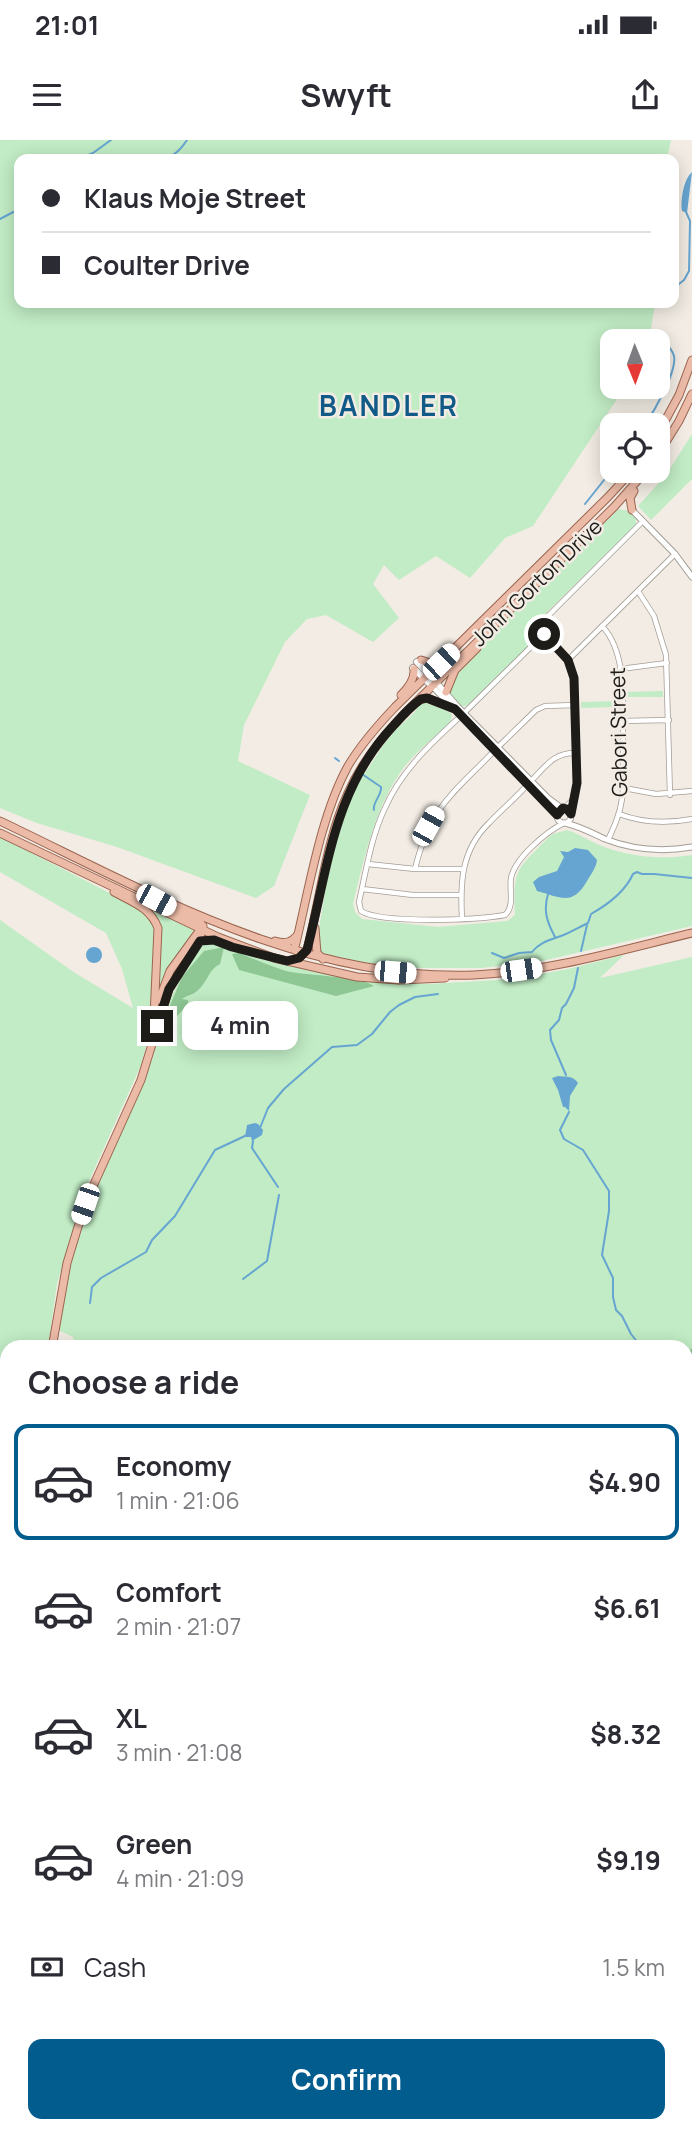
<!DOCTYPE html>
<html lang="en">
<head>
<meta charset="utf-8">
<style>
  :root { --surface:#fff; --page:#f2f2f3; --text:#2b2b33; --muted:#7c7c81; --line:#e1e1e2; --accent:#035c8e }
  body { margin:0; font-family:Manrope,sans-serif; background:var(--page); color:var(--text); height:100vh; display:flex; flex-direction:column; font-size:26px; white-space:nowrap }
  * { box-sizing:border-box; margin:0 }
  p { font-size:23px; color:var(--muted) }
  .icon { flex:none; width:38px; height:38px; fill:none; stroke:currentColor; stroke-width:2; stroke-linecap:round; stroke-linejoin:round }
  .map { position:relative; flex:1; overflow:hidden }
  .sheet { position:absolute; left:0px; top:1200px; width:693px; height:793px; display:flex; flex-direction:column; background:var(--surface); border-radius:21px 21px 0 0; box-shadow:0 4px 18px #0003 }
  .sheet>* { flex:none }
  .hud { position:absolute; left:14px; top:14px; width:665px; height:154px; border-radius:14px; box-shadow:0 4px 18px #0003; display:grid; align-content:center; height:154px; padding:0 28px; background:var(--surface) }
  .needle { width:46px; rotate:179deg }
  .fabs { position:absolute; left:600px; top:189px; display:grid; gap:14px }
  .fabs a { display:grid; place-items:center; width:70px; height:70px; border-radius:14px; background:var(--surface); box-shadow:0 4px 18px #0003; font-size:35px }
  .end { position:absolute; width:32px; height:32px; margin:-16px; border:9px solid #1e1c19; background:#fff; box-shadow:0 0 0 4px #fff }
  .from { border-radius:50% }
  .bubble { position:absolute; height:49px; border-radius:14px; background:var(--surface); box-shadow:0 4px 18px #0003; font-size:23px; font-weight:700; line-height:49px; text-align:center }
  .car { position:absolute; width:21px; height:42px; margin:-21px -10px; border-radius:9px; box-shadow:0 0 5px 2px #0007; background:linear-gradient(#fff 24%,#345 0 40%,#fff 0 76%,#345 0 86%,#fff 0) }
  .hud b { display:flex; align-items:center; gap:24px; height:66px; font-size:26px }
  .hud b+b { border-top:2px solid var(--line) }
  .hud i { width:18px; height:18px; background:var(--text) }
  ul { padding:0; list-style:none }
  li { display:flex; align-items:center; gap:21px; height:116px; margin:0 14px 10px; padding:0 14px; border:4px solid transparent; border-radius:14px }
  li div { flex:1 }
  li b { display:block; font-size:26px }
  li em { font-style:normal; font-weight:700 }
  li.on { border-color:var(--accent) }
  li>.icon { width:63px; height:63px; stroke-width:1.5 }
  h2 { padding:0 28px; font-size:32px; line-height:84px }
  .pay { display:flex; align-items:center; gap:18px; height:77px; padding:0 28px; font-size:26px }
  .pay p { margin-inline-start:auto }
  .cta { display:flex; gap:14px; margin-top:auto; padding:14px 28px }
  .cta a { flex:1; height:80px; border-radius:14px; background:var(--accent); color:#fff; font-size:28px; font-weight:700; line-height:80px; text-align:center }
  .status { display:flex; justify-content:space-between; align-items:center; height:49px; padding:0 35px; background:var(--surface); direction:ltr }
  .status svg { height:19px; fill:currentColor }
  header { display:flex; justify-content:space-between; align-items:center; height:91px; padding:0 28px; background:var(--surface); font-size:32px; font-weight:700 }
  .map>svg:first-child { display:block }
</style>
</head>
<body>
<div class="status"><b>21:01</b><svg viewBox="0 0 49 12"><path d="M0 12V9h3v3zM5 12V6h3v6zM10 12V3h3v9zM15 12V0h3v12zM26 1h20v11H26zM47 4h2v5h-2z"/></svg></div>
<header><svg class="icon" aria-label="menu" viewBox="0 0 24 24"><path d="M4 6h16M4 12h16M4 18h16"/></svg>Swyft<svg class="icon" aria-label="share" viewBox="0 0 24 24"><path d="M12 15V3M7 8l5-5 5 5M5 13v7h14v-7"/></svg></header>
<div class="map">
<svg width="692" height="1992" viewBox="0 0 692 1992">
  <rect width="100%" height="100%" fill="#f2ece4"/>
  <path fill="#ebe3cd" d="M 452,1986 L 591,1986 L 591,1992 L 451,1992 Z"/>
  <path fill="#c1ecc5" d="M 0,0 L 671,0 L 667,19 L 19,19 L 19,163 L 655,163 L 649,201 L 612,201 L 612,247 L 625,247 L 533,386 L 505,398 L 470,438 L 436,416 L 399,440 L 384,425 L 373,444 L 399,478 L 373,502 L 326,475 L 307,479 L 285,502 L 244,585 L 238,621 L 310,655 L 274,746 L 256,758 L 117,707 L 37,683 L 0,668 Z
    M 692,294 L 692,339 L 651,380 L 638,366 L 666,335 Z
    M 619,369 L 629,371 L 636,378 L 636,384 L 632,388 L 539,480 L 537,485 L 540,495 L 474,560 L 466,566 L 461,566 L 449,552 L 456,532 L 484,501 Z
    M 663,551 L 663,557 L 628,557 L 627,552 Z
    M 429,561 L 435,563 L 452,574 L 451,581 C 433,599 411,615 398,636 C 373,674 364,720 353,764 L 355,772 L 362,779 L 438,787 L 507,781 L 515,775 C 513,729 516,730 548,698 L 553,694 L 567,690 C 578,693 587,700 597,704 C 628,717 660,720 692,715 L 692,786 L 542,821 L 482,828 L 417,828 L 360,822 L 320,814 L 318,795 L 327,740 L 341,683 L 354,650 L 389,596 L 414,573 L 419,565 Z
    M 616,561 L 616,567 L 581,568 L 581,562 Z
    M 0,697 L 141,769 L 154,784 L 155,795 C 153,839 154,883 141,925 L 85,1050 L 57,1144 L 48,1207 L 7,1208 L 7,1248 L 0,1248 L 0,780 L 75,833 L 133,868 L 122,829 L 106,793 L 0,732 Z
    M 150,767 L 194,789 L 159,850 L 160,787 Z
    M 206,801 L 216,802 L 265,820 L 381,841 L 430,844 L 514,839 L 568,829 L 624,815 L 600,838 L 692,817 L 692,1744 L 688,1742 L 686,1743 L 686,1208 L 75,1208 L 73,1197 L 60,1191 L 58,1183 L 72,1116 L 104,1028 L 152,920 L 166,867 L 191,819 Z
    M 0,1966 L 1,1969 L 7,1971 L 7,1986 L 21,1986 L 20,1992 L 0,1992 Z"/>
  <path fill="#8ec694" d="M 224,807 L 220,824 C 208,830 208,842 197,851 C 193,855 187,855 182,859 L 188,860 L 188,864 L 169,885 L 166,906 L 159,906 L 161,887 L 182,837 L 204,811 Z
    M 239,813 C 254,819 270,826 286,831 C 308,836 360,836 374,846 L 336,856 L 239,830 L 232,814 Z
    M 692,1208 L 692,1251 L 686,1250 L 686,1215 Z
    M 686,1409 L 692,1414 L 692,1440 L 688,1447 L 686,1444 Z
    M 686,1638 L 692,1646 L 689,1660 L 692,1663 L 692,1691 L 686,1687 Z"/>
  <path fill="#66a5d1" d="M 692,32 L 687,73 L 682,71 C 680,61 684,38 692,32 Z
    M 575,708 L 588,710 L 597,720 C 596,728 591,734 587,741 C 572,767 560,757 537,751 L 533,742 L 539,737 L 557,731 L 564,717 L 560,711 L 568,712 Z
    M86 815a8 8 0 1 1 16 0a8 8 0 1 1-16 0Z
    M 558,936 C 565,937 573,935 578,943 L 570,956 L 569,971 L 565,967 L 563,967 L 558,950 L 552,938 Z
    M 255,983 L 258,984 L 263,990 L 262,995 L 252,1001 L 251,997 L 245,997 L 247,985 Z"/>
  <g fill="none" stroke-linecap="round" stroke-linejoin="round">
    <path stroke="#66a5d1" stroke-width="2" d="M 85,19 L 86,16 L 93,13 L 111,0
      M 155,19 C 172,17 178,14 187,0
      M 0,79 L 19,69
      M 674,148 L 684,140 L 689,131 L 690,81 L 686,72
      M 645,285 C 654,271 677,232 674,216 C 672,208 665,204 662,197
      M 585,364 L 612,330
      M 335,618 L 339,621
      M 362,634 L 381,647 C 382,655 372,663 374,670
      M 548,754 C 543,771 547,782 555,797
      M 581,811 L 587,785
      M 492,813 L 504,818 L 519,813 L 532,812 C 540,802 550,800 561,796 C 570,793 579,787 588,783 L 591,774 C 607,765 625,752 633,734 L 637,732 L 642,734 L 654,734 L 692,738
      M 566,935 L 551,900 L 550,890 L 559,880 L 562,868 L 566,864 L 574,848 L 578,828
      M 569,972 L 560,990 L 564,999 L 583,1010 L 609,1051 L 609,1071 L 602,1115 L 613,1138 L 613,1157 L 616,1170 L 622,1176 L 631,1194 L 642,1208
      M 260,988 L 268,968 L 284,949 L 332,907 L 357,905 L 372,894 L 390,872 L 399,865 L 415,857 L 438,854
      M 253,1001 L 252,1008 L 278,1047
      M 243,1139 L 267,1121 L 279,1055
      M 90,1163 L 92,1147 L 101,1138 L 146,1112 L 152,1100 L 175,1076 L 215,1010 L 247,995
      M 0,1251 L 7,1252
      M 686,1293 L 692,1297
      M 692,1566 L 690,1577 L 692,1587"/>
    <g stroke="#a49e96" stroke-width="6">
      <path id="minor" d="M 638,451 L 654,476 L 666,515 L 670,655
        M 602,486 C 629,514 622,570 623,606 C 623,623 625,642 622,659 C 620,674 614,687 608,700
        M 568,520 L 675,414
        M 620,529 L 667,523
        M 464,573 L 544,494
        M 461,576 C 432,602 401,631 385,668 C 371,697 366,731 359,762 L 361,771 C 381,784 479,780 505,775 C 515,766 509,750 511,738 C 515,718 546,692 564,683
        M 622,581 L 669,580
        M 498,607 L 536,570 L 545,566 L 576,565
        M 531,641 C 546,626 554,612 577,613
        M 624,648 L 656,654 L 692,651
        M 563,669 L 575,658
        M 571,674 L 577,643 L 574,538 L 568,520 L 541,491 L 540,484 L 643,381
        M 619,674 C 643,683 666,684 692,679
        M 368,724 L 415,729 L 463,729
        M 415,729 C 430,666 453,654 495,610
        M 362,749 L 413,755 L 461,755
        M 462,779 C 460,743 461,710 489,683 C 501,670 516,658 528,644
        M 0,1568 L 7,1570
        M 0,1727 L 7,1725
        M 0,1934 L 7,1929
        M 214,1986 L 214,1992
        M 276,1986 L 276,1992
        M 597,1986 L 597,1992
        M 366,1992 L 366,1986
        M 655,1992 L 655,1986"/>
    </g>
    <g stroke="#a49e96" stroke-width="7">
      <path id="tertiary" d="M 632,370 L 675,414 L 692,437
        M 436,542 L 458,567 L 548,658 L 563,669
        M 432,546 L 557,675
        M557 676a7 7 0 1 1 14 0a7 7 0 1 1-14 0Z
        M 565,683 C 579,686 592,693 605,699 C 633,710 663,712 692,707
        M 433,1992 L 434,1986
        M 446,1992 L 447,1986"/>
    </g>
    <g stroke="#a49e96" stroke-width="8">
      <path id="secondary" d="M 417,522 L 436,542
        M 413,528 L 432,546
        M 0,1675 L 7,1673
        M 686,1800 L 692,1808"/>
    </g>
    <g stroke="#9b6550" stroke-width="9">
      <path id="primary" d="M 658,294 L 679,255 L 692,220
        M 658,315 L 679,281 L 692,254
        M 632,370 L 630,358 L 634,351
        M 421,520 L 433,524 L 441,522
        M 446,552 L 455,530 L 477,508 L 478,503
        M 401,555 C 408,548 415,538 414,529
        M 420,560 L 427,558 L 455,569
        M 0,681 C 151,753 301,841 474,835 C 547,832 621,810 692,793
        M 0,693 L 218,797 L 274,818 L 357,837 L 399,840 L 445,838
        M 114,752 C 132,762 150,767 158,788 L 154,877
        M 152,758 L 199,781 L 203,786
        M 315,788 L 317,813 L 323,819
        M 275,801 C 285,804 292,803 298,794
        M 296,811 L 295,807 C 309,750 320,677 348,626 C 361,604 377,586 395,567 L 608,357 L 632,331
        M 287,821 L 299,818 L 307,810 C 320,760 326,700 348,653 C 361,623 381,598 404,574 L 614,367 L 646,331
        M 159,860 L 170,831 L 202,787
        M 52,1208 L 67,1123 L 85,1064 L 141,940 L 169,849 L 199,801 L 203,786
        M 116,1992 L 117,1986"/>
    </g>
    <use href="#minor" stroke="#fff" stroke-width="4.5"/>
    <use href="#tertiary" stroke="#fff" stroke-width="5"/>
    <use href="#secondary" stroke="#fff" stroke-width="6"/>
    <use href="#primary" stroke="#ecbba8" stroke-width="7"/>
  </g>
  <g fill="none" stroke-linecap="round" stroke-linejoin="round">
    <path stroke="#1e1c19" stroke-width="9" d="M 157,886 L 169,849 L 200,801 L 214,800 L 232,807 L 287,821 L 299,818 L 307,810 C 328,729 333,649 394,585 C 402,576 411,566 421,559 L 427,558 L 455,569 L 557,675 L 563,668 L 567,669 L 571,674 L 577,643 L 574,538 L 568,520 L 544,494"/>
  </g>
  <g text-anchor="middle" stroke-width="5" stroke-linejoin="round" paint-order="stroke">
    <g font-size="21" fill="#1e1c19" stroke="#f2ece4">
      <text transform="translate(537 443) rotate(-44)" y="7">John Gorton Drive</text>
      <text transform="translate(619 592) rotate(-91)" y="7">Gabori Street</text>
    </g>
    <g font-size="28" font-weight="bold" letter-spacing="2" fill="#115a87" stroke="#f2ece4">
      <text x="389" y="276">BANDLER</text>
    </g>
  </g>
</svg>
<div class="fabs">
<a><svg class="needle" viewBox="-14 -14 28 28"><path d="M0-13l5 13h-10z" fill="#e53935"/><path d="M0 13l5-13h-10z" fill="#7c7c81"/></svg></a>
<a><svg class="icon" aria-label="locate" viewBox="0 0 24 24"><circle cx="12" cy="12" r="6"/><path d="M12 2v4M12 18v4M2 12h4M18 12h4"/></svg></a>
</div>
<i class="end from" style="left:544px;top:494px"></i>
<i class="end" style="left:157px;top:886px"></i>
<div class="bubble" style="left:182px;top:861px;width:116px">4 min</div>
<i class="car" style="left:441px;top:522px;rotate:46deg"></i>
<i class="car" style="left:428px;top:686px;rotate:29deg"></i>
<i class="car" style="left:156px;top:760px;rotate:118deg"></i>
<i class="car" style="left:521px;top:830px;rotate:82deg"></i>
<i class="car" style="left:395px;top:832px;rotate:95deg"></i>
<i class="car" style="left:85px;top:1064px;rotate:199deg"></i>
<div class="hud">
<b><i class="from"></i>Klaus Moje Street</b>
<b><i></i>Coulter Drive</b>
</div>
<section class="sheet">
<h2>Choose a ride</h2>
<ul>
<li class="on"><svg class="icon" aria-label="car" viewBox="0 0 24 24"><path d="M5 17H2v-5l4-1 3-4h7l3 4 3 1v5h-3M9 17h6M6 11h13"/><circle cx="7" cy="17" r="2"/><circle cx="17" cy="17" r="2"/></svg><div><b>Economy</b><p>1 min · 21:06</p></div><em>$4.90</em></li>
<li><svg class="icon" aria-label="car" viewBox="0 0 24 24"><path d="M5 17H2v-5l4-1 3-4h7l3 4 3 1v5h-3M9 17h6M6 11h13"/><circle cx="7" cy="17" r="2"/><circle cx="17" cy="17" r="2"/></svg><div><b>Comfort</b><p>2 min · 21:07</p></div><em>$6.61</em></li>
<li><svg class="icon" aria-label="car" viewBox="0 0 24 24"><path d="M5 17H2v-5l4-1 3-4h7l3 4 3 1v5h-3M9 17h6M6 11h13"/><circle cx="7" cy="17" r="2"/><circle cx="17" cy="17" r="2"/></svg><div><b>XL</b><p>3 min · 21:08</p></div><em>$8.32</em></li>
<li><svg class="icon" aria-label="car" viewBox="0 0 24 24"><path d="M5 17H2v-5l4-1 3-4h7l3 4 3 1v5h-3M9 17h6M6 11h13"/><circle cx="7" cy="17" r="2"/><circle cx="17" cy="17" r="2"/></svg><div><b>Green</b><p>4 min · 21:09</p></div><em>$9.19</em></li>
</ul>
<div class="pay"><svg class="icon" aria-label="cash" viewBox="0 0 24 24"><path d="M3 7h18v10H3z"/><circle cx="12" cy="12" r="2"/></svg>Cash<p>1.5 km</p></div>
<div class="cta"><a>Confirm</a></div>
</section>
</div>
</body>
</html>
